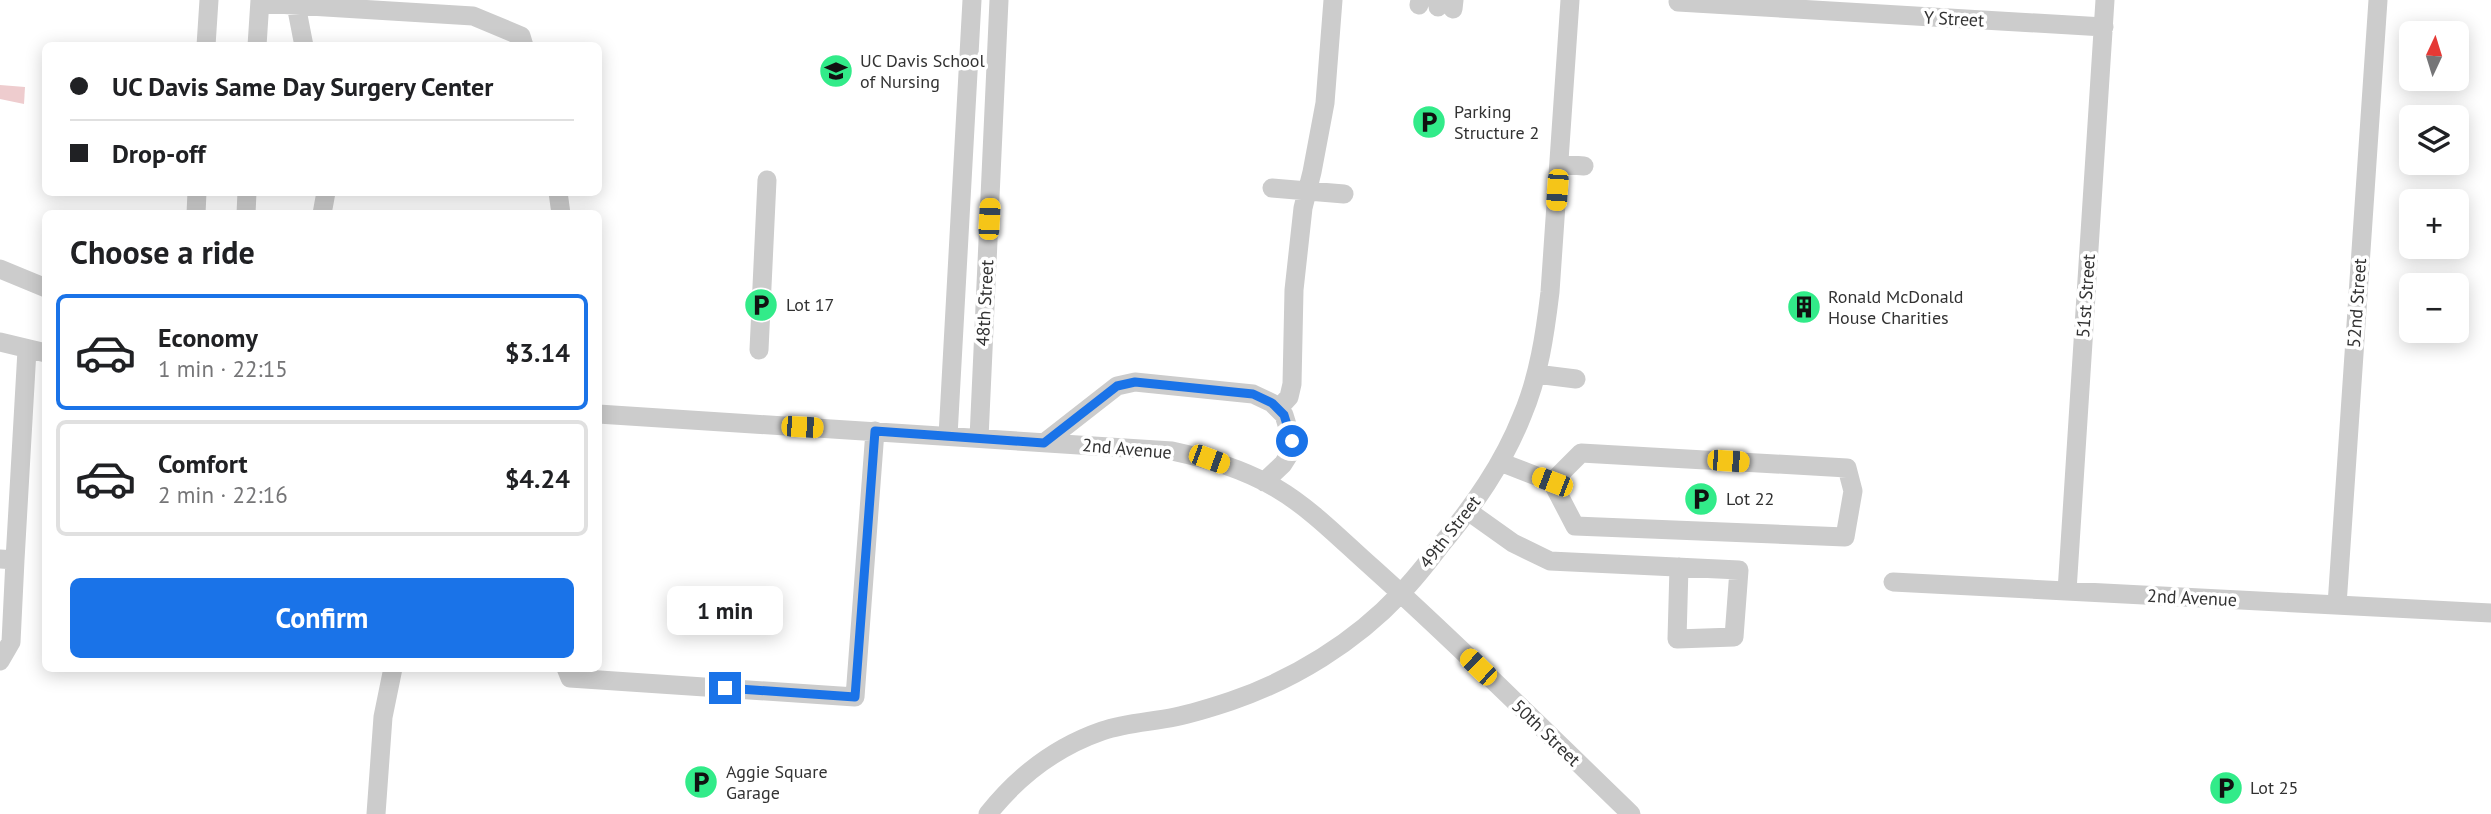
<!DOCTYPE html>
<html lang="en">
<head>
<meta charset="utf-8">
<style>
  :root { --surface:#fff; --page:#f2f2f2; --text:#202124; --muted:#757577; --line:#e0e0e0; --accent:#1a73e8 }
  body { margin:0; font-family:"PT Sans",sans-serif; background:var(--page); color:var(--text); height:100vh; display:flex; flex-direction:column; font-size:26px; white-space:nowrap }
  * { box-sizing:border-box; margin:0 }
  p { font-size:23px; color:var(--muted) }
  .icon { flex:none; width:38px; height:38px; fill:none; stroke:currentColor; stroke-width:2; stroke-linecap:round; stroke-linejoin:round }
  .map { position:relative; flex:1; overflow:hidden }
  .panel { position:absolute; left:42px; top:210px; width:560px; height:462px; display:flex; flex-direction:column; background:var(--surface); border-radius:10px; box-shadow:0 4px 18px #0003 }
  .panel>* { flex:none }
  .banner { position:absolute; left:42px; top:42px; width:560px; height:154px; border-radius:10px; box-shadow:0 4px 18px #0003; display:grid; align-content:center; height:154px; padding:0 28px; background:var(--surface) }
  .needle { width:46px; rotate:4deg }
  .buttons { position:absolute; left:2399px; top:21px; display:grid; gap:14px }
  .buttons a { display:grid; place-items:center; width:70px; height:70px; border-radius:10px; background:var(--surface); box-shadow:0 4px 18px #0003; font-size:35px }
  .end { position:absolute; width:32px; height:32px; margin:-16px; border:9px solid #1a73e8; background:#fff; box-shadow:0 0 0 4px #fff }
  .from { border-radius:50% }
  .bubble { position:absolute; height:49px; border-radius:10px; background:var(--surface); box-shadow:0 4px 18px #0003; font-size:23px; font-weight:700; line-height:49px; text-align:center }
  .car { position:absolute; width:21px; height:42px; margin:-21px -10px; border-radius:9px; box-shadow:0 0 5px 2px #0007; background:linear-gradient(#f5c518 24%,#345 0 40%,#f5c518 0 76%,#345 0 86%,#f5c518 0) }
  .banner b { display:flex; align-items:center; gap:24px; height:66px; font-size:26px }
  .banner b+b { border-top:2px solid var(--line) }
  .banner i { width:18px; height:18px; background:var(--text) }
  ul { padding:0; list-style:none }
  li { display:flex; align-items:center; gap:21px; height:116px; margin:0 14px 10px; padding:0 14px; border:4px solid var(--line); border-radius:10px }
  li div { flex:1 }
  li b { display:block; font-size:26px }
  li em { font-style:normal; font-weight:700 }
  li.active { border-color:var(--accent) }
  li>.icon { width:63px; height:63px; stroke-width:1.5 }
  h2 { padding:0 28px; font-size:32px; line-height:84px }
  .button { display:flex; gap:14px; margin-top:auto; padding:14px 28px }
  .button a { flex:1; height:80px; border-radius:10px; background:var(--accent); color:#fff; font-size:28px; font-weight:700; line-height:80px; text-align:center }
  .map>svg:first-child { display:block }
</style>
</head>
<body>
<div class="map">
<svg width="2491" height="814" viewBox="0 0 2491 814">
  <rect width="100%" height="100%" fill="#fff"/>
  <path fill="#eeccce" d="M 0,85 L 25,87 L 24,104 L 0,99 Z"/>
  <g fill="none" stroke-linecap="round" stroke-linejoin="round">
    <path stroke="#ccc" stroke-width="19" d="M 1678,2 L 2104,27
      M 260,3 L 473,16 L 521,36 L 524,46
      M 296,5 L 304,46
      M 1419,5 L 1420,0
      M 1438,7 L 1438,0
      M 1453,9 L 1454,0
      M 206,46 L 209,0
      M 257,46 L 260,0
      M 1559,164 L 1584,166
      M 1272,188 L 1344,194
      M 558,192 L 561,214
      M 196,214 L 197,192
      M 246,214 L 247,192
      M 322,214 L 326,192
      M 0,269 L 46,288
      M 0,342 L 46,353
      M 759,350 L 767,180
      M 1536,374 L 1576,379
      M 1278,409 L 1289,397 L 1292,384 L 1294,290 L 1303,208 L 1312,172 L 1325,103 L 1333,0
      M 598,414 L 1172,451 C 1209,459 1243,469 1276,488 C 1312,509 1343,542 1374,569 C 1462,648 1546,732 1631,814
      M 948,436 L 972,0
      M 979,438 L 999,0
      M 1044,443 L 1117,386 L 1135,382 L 1253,394 L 1272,403 L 1284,415 L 1292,441 L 1290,453 L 1283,464 L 1264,482
      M 1500,462 L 1552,482 L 1581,453 L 1847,468 L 1853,491 L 1845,537 L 1575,526 L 1552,482
      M 1468,511 L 1513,543 L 1550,561 L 1739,570 L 1734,637 L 1677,639 L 1679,567
      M 0,559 L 15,560 L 27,350
      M 1893,582 L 2491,613
      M 2067,591 L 2105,0
      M 2337,605 L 2378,0
      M 0,661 L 11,642 L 15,560
      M 566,668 L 570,678 L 855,697 L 875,431
      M 376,814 L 383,717 L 393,668
      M 988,814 C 1018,776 1056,747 1102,731 C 1126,723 1151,722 1175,717 C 1194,713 1213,707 1231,701 C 1293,680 1355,642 1400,594 C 1415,579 1428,562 1441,545 C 1474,505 1503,464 1522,416 C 1539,376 1545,334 1550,292 L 1570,0"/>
  </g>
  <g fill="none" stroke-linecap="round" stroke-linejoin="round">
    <path stroke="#1a73e8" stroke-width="9" d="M 725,688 L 855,697 L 875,431 L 1044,443 L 1117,386 L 1135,382 L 1253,394 L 1272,403 L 1284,415 L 1292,441"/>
  </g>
  <defs>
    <g id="university-disc" transform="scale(1.75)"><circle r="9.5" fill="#32eb89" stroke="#fff"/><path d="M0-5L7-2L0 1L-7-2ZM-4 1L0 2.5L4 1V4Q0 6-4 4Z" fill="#111"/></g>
    <g id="parking-disc" transform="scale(1.75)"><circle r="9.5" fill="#32eb89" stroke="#fff"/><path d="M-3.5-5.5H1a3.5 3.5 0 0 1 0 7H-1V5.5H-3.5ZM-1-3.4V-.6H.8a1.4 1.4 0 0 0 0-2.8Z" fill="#111"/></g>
    <g id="building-disc" transform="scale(1.75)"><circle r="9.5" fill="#32eb89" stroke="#fff"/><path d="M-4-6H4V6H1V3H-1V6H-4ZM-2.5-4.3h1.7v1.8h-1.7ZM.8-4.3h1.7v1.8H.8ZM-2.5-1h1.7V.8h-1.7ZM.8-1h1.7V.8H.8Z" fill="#111"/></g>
  </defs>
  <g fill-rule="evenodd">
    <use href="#university-disc" x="836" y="71"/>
    <use href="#parking-disc" x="1429" y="122"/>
    <use href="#parking-disc" x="761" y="305"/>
    <use href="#building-disc" x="1804" y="307"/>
    <use href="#parking-disc" x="1701" y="499"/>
    <use href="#parking-disc" x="701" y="782"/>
    <use href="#parking-disc" x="2226" y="788"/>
  </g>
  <g text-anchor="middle" stroke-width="7" stroke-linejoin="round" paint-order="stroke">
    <g font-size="18" fill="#323232" stroke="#fff">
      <text transform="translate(1954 19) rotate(3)" y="6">Y Street</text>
      <text transform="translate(2086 296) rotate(-86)" y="6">51st Street</text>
      <text transform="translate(985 303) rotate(-87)" y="6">48th Street</text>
      <text transform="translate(2357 303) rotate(-86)" y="6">52nd Street</text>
      <text transform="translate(1127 449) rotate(5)" y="6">2nd Avenue</text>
      <text transform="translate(1450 532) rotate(-52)" y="6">49th Street</text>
      <text transform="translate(2192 598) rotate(3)" y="6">2nd Avenue</text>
      <text transform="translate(1546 733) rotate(44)" y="6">50th Street</text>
    </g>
    <g font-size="18" fill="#323232" stroke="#fff" text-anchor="start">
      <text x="860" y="67">UC Davis School<tspan x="860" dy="21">of Nursing</tspan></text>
      <text x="1454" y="118">Parking<tspan x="1454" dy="21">Structure 2</tspan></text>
      <text x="1828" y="303">Ronald McDonald<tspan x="1828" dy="21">House Charities</tspan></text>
      <text x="786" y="311">Lot 17</text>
      <text x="1726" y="505">Lot 22</text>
      <text x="726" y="778">Aggie Square<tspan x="726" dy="21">Garage</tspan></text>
      <text x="2250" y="794">Lot 25</text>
    </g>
  </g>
</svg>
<div class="buttons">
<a><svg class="needle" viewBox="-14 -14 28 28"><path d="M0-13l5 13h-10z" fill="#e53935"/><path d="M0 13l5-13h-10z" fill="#757577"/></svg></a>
<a><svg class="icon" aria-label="layers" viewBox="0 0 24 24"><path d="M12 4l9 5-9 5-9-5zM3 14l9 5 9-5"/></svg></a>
<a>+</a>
<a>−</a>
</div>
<i class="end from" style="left:1292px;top:441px"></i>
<i class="end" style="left:725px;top:688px"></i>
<div class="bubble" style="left:667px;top:586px;width:116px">1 min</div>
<i class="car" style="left:1557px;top:190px;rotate:184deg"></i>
<i class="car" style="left:989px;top:219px;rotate:3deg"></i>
<i class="car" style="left:802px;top:427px;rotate:93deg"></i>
<i class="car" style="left:1209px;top:459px;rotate:110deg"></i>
<i class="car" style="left:1728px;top:461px;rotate:94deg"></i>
<i class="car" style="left:1552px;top:482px;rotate:291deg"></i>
<i class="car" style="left:1478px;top:667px;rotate:314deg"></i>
<div class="banner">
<b><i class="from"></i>UC Davis Same Day Surgery Center</b>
<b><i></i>Drop-off</b>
</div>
<section class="panel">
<h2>Choose a ride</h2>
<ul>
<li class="active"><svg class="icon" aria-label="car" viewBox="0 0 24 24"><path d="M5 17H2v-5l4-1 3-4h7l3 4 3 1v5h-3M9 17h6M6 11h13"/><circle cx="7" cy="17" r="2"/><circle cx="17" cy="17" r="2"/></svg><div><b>Economy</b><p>1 min · 22:15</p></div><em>$3.14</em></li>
<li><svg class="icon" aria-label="car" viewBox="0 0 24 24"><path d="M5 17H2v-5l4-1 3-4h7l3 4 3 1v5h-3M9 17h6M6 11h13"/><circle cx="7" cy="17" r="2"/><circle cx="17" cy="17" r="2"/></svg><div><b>Comfort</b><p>2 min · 22:16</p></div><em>$4.24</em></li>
</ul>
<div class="button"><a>Confirm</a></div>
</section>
</div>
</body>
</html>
